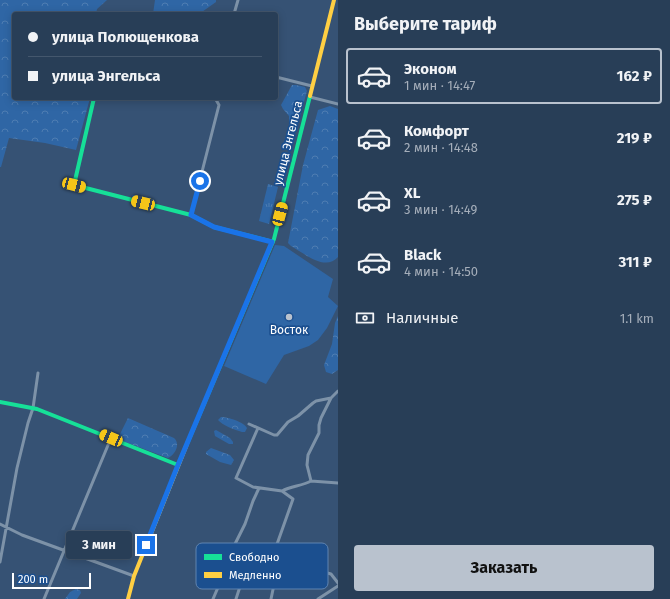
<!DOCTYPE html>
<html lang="ru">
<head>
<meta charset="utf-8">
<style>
  :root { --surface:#283e57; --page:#30455d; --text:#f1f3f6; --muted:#a5aeba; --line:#44576d; --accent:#b9c2ce }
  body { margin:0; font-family:"Fira Sans",sans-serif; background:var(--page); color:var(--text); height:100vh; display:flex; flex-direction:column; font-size:15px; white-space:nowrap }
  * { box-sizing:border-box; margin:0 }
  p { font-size:13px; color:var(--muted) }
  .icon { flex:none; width:22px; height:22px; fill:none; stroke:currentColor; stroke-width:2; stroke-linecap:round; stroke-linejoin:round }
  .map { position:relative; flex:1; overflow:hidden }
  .details { display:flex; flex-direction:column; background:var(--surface); width:332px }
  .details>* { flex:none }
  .top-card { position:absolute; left:12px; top:12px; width:266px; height:88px; border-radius:4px; box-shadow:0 2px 10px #0003,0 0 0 1px var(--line); display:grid; align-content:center; height:88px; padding:0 16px; background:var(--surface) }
  .scale { position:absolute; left:12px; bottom:10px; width:79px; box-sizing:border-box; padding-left:4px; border:2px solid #fff; border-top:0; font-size:11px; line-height:14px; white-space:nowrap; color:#fff; -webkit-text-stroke:3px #1b4f8f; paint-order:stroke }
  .end { position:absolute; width:18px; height:18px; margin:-9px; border:5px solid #1a73e8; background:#fff; box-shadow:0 0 0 2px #fff }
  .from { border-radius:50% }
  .bubble { position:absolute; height:28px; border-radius:4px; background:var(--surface); box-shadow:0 2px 10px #0003,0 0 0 1px var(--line); font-size:13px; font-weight:700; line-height:28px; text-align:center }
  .car { position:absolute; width:12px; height:24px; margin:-12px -6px; border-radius:5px; box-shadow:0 0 3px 1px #0007; background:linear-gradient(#f5c518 24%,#345 0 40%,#f5c518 0 76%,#345 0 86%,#f5c518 0) }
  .top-card b { display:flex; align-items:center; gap:14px; height:38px; font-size:15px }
  .top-card b+b { border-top:1px solid var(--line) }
  .top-card i { width:10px; height:10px; background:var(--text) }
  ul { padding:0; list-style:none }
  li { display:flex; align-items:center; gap:12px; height:56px; margin:0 8px 6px; padding:0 8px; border:2px solid transparent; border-radius:4px }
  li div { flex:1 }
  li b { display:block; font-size:15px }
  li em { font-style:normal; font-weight:700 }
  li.current { border-color:var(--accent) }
  li>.icon { width:36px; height:36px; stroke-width:1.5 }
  h2 { padding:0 16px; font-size:18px; line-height:48px }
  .pay { display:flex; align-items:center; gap:10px; height:44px; padding:0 16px; font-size:15px }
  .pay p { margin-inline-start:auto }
  .action { display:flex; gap:8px; margin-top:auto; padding:8px 16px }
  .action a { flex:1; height:46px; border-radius:4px; background:var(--accent); color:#111; font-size:16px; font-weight:700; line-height:46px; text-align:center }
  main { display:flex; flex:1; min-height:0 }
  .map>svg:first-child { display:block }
</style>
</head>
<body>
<main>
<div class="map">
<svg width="338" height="599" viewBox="0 0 338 599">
  <defs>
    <pattern id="grass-tufts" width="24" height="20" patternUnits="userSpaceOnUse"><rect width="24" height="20" fill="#2f66a5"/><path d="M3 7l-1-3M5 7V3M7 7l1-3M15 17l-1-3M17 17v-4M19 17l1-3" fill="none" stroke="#4e7db2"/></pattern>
    <pattern id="forest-crowns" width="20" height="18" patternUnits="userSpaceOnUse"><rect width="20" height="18" fill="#2f66a5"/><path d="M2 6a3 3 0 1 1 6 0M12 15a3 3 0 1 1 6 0" fill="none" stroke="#4e7db2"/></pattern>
  </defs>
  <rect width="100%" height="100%" fill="#365274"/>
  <path fill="url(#grass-tufts)" d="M 268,184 L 278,187 L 269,224 L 259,221 Z"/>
  <path fill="url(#forest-crowns)" d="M 0,0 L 107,0 L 97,9 L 96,14 L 14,14 L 14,98 L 90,98 L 76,150 L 45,143 L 9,138 L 1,167 L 0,167 Z
    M 155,0 L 216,0 L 216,2 L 199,14 L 153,14 Z
    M 292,85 L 296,85 L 305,87 L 307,91 L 296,130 L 292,133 L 289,129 L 289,116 L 283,109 L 281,105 Z
    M 330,106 L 338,109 L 338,257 C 325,272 304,253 291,246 L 288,243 L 303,165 L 318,110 Z
    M 133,195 L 153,199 L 156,202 L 154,203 L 132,198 L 132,196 Z
    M 338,316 L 338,370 L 332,374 L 326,372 L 324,365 L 332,344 L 335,323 Z
    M 221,417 C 228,417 244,422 247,428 L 245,432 L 242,432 C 235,430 222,425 218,420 Z
    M 128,418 L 174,438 C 181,444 175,455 168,458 L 120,440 L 119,436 Z
    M 216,430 L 230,438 L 233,442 L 233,444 L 229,444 L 215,436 L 214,431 Z
    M 211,448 L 230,455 L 234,460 L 231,465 L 220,462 L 206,454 L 206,452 Z
    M 76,589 L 80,590 L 81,593 L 77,599 L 65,599 L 70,592 Z"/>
  <path fill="#2f66a5" d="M 275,245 L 284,246 L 333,279 L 328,297 L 338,306 L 327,328 L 318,340 L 309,346 L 284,355 L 266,384 L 224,366 Z"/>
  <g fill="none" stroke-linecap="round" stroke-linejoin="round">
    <path stroke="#7d92a8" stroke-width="3" d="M 234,14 L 238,0
      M 276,77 L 312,86
      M 310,97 L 338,104
      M 191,215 L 219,105 L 215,98
      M 331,398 L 321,418 L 319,425 L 319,433 L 308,455 L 307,465 L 311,481 L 338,483
      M 249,424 L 274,435 L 277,435 L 288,422 L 298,416 L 313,403 L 316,401 L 331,398 L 338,391
      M 258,428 L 236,478 L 253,487 L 282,491 L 293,499 L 276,547 L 262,575
      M 282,491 C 291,486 302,486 311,481
      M 0,524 L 22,535 L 134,576
      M 276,547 L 310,560 L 315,563 L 320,571 L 331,574 L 338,583
      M 0,562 L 17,468 L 28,423 L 33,408 L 38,373
      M 44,599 L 111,438
      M 213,599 L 228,564 L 231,552 L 245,524 L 253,501 L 259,488
      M 236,599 L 247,565
      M 271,599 L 275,580 L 289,552
      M 318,599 L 338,586"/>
    <path stroke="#16e098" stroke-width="4" d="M 94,98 L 74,185 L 191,215 L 214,227 L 273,242
      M 0,402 L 37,409 L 178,465
      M 187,444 L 274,239 L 310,96"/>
    <path stroke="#ffcf43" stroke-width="4" d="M 310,96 L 334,0
      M 128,599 L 134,576 L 187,444"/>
  </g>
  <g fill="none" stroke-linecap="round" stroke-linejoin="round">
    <path stroke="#1a73e8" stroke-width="5" d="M 146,545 L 178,465 L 272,242 L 214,227 L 191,215 L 200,181"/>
  </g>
  <circle fill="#b9c2ce" stroke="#1b4f8f" stroke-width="1.5" cx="289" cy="317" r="4"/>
  <g text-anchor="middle" stroke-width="3.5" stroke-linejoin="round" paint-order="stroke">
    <g font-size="12" fill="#fff" stroke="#1b4f8f">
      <text transform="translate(288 143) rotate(-76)" y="4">улица Энгельса</text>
    </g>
    <g font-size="12" fill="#fff" stroke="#1b4f8f">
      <text x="289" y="334">Восток</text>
    </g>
  </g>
  <rect x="196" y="543" width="132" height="46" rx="6" fill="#1b4f8f" stroke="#5f84b1" stroke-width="1"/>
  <rect x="204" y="554" width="18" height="6" fill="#16e098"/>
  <rect x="204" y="572" width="18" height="6" fill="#ffcf43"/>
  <g font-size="11" fill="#fff">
    <text x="229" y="561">Свободно</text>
    <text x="229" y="579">Медленно</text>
  </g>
</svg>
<div class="scale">200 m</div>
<i class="end from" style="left:200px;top:181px"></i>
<i class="end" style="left:146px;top:545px"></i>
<div class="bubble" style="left:66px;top:531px;width:66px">3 мин</div>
<i class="car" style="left:74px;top:185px;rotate:105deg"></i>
<i class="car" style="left:143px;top:203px;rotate:284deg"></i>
<i class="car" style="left:280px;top:214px;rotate:15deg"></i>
<i class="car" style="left:111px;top:438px;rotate:293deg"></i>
<div class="top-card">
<b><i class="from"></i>улица Полющенкова</b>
<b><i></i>улица Энгельса</b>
</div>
</div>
<section class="details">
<h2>Выберите тариф</h2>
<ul>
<li class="current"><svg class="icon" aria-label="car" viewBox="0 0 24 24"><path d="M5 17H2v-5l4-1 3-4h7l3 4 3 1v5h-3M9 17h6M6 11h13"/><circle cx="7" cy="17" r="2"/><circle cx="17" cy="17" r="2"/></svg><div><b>Эконом</b><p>1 мин · 14:47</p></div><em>162 ₽</em></li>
<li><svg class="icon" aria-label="car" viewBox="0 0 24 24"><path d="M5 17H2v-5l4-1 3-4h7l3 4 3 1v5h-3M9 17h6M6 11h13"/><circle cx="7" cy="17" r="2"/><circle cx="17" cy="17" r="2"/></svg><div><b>Комфорт</b><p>2 мин · 14:48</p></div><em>219 ₽</em></li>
<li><svg class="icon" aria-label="car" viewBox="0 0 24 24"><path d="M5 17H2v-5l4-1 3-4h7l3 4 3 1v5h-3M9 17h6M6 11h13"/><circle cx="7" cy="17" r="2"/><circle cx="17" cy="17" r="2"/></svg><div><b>XL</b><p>3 мин · 14:49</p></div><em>275 ₽</em></li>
<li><svg class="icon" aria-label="car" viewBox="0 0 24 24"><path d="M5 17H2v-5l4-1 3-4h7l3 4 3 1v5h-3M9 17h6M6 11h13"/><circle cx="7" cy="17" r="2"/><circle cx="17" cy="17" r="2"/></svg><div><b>Black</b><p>4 мин · 14:50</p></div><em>311 ₽</em></li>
</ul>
<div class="pay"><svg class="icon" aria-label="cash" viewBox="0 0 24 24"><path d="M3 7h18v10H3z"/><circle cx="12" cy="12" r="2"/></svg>Наличные<p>1.1 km</p></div>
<div class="action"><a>Заказать</a></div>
</section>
</main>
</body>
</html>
